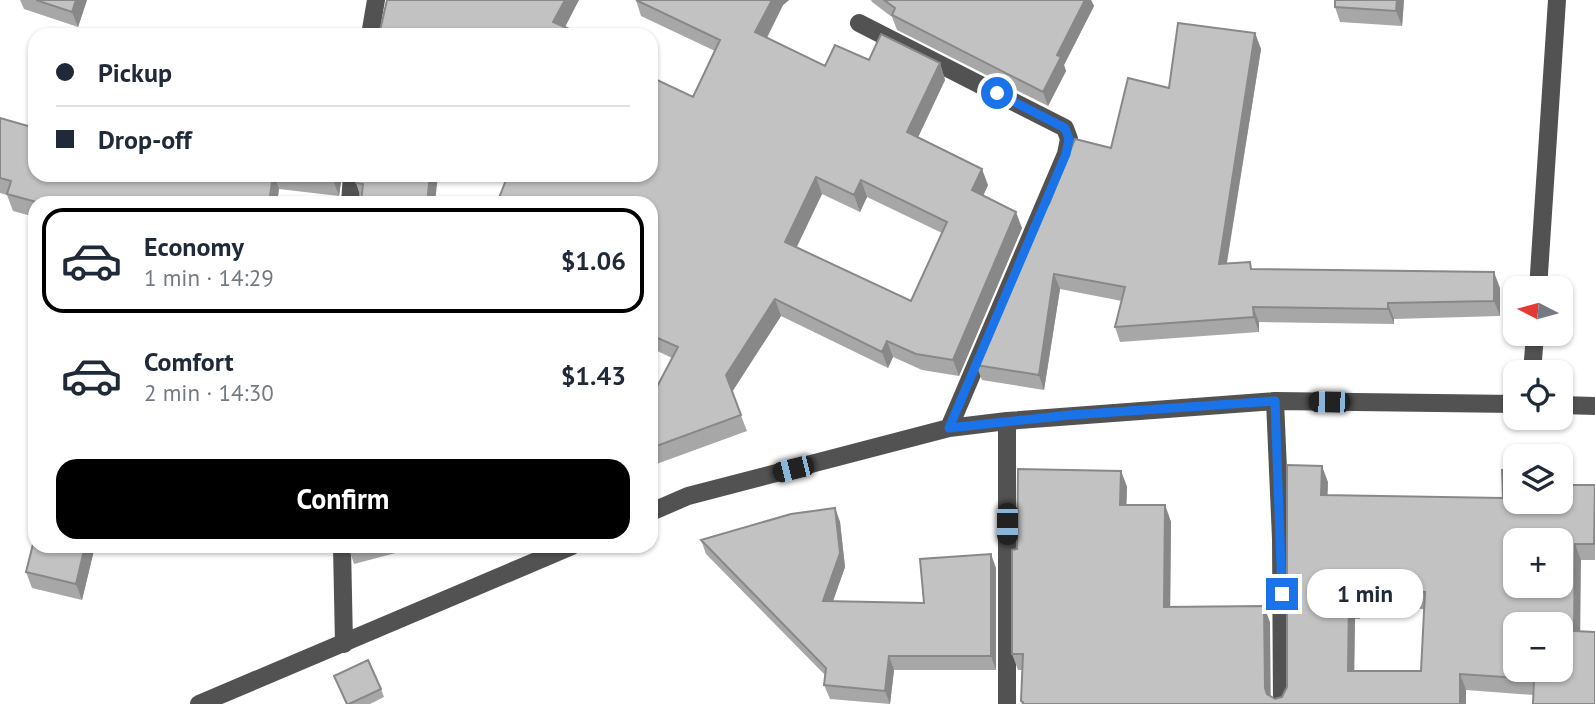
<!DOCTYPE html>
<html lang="en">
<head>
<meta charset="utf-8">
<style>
  :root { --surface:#fff; --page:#f2f2f3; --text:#1f2937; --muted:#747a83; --line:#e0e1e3; --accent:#000 }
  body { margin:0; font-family:"PT Sans",sans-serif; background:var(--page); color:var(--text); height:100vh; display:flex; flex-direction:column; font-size:26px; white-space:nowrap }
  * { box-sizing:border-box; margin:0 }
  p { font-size:23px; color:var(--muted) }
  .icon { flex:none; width:38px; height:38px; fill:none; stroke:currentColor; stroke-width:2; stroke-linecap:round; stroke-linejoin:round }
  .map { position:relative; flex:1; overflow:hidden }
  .drawer { position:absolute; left:28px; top:196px; width:630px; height:357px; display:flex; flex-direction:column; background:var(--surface); border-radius:21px; box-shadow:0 2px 5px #0004 }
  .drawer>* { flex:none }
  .banner { position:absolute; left:28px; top:28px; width:630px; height:154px; border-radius:21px; box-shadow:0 2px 5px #0004; display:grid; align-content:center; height:154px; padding:0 28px; background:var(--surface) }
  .needle { width:46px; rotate:276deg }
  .fabs { position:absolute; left:1503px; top:276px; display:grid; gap:14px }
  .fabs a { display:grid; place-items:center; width:70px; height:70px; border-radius:14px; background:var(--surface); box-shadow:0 2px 5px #0004; font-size:35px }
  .end { position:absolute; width:32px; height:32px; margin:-16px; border:9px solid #1a73e8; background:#fff; box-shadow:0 0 0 4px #fff }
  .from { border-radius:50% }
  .bubble { position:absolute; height:49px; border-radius:21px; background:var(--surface); box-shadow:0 2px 5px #0004; font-size:23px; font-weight:700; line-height:49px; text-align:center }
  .car { position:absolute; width:21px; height:42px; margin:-21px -10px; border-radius:9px; box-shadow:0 0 5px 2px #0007; background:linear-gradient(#222 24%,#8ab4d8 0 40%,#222 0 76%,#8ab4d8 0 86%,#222 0) }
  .banner b { display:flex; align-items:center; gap:24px; height:66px; font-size:26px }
  .banner b+b { border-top:2px solid var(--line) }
  .banner i { width:18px; height:18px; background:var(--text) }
  ul { padding:12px 0 0; list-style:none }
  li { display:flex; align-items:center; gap:21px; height:105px; margin:0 14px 10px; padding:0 14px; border:4px solid transparent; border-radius:21px }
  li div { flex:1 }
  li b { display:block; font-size:26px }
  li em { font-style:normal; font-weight:700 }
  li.on { border-color:var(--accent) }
  li>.icon { width:63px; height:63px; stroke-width:1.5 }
  .button { display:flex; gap:14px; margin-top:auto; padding:14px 28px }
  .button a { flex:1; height:80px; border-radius:21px; background:var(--accent); color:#fff; font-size:28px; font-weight:700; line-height:80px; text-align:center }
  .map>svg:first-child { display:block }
</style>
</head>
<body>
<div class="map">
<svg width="1595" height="704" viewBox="0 0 1595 704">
  <rect width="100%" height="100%" fill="#fff"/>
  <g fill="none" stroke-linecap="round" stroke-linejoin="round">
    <path stroke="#525252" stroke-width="18" d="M 859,23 L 1065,128 L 1069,139 L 1066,154 L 949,428
      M 370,35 L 376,0
      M 350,203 L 352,175
      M 1538,289 L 1557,0
      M 1532,373 L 1535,334
      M 1275,401 L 1281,539 L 1282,704
      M 1561,405 L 1595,406
      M 1007,421 L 1007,704
      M 651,512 L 688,496 L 949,428 L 1007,421 L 1275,401 L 1516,404
      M 342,546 L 344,644
      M 199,704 L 572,546"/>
  </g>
  <path fill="#a7a7a7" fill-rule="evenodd" d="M 20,0 L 87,0 L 78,27 L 24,9 Z
    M 636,0 L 789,0 L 783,5 L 767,38 L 825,66 L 869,60 L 940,63 L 945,80 L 918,137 L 988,185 L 983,196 L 1022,228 L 959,376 L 922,370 L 893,357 L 888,368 L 781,316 L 732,392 L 747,431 L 651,466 L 651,398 L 672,358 L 651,348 L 651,203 L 506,178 L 499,175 L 651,175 L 693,97 L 715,51 L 641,16 ZM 822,194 L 860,212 L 867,197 L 942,233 L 911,301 L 797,247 Z
    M 871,0 L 1091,0 L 1094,6 L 1064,65 L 1066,71 L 1048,106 L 897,30 L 892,17 L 872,2 Z
    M 1335,0 L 1404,0 L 1402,26 L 1340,22 L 1335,7 Z
    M 1255,33 L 1261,49 L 1227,263 L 1253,269 L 1500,288 L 1500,316 L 1394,319 L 1394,324 L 1259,322 L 1259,332 L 1120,342 L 1115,327 L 1122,301 L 1060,289 L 1044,390 L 982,380 L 976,365 L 1049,204 L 1111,148 L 1169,88 Z
    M 0,118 L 35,175 L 342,175 L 339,196 L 279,189 L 277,203 L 35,203 L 35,217 L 13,211 L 7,195 L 0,193 Z
    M 438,175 L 361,198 L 356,183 Z
    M 1121,471 L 1127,487 L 1126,505 L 1165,505 L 1171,522 L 1170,607 L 1270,622 L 1271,696 L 1275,699 L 1282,697 L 1287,687 L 1328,482 L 1327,495 L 1516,502 L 1595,485 L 1595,560 L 1581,560 L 1534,695 L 1466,690 L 1466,704 L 1022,704 L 1021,701 L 1022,670 L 1018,670 L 1012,654 L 1017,549 ZM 1360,607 L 1424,609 L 1421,671 L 1354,671 L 1355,619 L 1360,619 Z
    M 835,508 L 840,522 L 845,567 L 833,601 L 924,603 L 996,568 L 996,670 L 894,670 L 890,704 L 830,699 L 824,685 L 826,676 L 706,554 L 701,540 Z
    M 95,546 L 82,600 L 32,588 L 26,572 Z
    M 348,546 L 422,546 L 354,564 Z
    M 334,676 L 381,689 L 384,697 L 370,704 L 346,704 Z"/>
  <path fill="#888" d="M 76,0 L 87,0 L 78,27 L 72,12 Z
    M 565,0 L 579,0 L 561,35 L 553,22 Z
    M 772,0 L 789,0 L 783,5 L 761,49 L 755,32 Z
    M 1085,0 L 1091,0 L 1094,6 L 1064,65 L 1066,71 L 1048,106 L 1043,92 L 1057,55 Z
    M 1397,0 L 1404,0 L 1402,26 L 1396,11 Z
    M 1255,33 L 1261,49 L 1224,279 L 1219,264 Z
    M 940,63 L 945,80 L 913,148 L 907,132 Z
    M 982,169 L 988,185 L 978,207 L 972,190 Z
    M 273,175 L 274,175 L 279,189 L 277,203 L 269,203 Z
    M 334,175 L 342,175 L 339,196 L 333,180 Z
    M 430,175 L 438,175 L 435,203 L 427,203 Z
    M 816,177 L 822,194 L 791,258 L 785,242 Z
    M 861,180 L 867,197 L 860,212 L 854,195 Z
    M 1016,212 L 1022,228 L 959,376 L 953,360 Z
    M 1494,272 L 1500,288 L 1500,316 L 1494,301 Z
    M 1054,274 L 1060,289 L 1044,390 L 1039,375 Z
    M 775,299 L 781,316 L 732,392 L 726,375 Z
    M 1388,303 L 1394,319 L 1394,324 L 1388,309 Z
    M 1253,307 L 1259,322 L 1259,332 L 1254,317 Z
    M 887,341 L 893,357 L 888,368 L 882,352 Z
    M 1322,466 L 1328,482 L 1327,511 L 1321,495 Z
    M 1121,471 L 1127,487 L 1126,522 L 1120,505 Z
    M 1165,505 L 1171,522 L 1170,624 L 1164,607 Z
    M 835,508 L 840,522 L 845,567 L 828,615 L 823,601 Z
    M 1575,544 L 1581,560 L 1580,648 L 1574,631 Z
    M 85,546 L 95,546 L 82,600 L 76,584 Z
    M 991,554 L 996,568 L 996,670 L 991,656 Z
    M 1354,591 L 1360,607 L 1360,619 L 1354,602 Z
    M 1349,602 L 1355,619 L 1354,687 L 1348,671 Z
    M 1264,606 L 1270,622 L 1270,704 L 1265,688 Z
    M 889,656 L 894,670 L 890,704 L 885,691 Z
    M 1460,674 L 1466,690 L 1466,704 L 1460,704 Z"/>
  <path fill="#c2c2c2" stroke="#888" stroke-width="2" fill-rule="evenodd" d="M 36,0 L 76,0 L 72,12 Z
    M 387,0 L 565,0 L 553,22 L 583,35 L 379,35 Z
    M 636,0 L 772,0 L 755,32 L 825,66 L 835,45 L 869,60 L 881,34 L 940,63 L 907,132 L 982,169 L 972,190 L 1016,212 L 953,360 L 916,354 L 887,341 L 882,352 L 775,299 L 726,375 L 741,415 L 651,448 L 651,398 L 678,347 L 651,335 L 651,203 L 497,203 L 508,175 L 651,175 L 651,77 L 693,97 L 720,40 ZM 816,177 L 854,195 L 861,180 L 947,222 L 911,301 L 785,242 Z
    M 884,0 L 1085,0 L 1057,55 L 1061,57 L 1043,92 L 892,15 L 895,8 Z
    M 1335,0 L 1397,0 L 1396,11 L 1335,7 Z
    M 1178,23 L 1255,33 L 1219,264 L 1250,262 L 1251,269 L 1494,272 L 1494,301 L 1388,303 L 1388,309 L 1253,307 L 1254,317 L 1115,327 L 1125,287 L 1054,274 L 1039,375 L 976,365 L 1038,221 L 1046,203 L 1049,204 L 1075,139 L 1111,148 L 1128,78 L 1169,88 Z
    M 0,118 L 35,128 L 35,175 L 273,175 L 269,203 L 40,203 L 7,194 L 11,181 L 0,178 Z
    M 295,175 L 334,175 L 333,180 Z
    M 356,175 L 430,175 L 427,203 L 361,203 L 363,184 L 356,183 Z
    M 1287,465 L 1322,466 L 1321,495 L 1503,498 L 1502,470 L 1516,469 L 1516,502 L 1561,502 L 1561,485 L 1595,485 L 1594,544 L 1575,544 L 1574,631 L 1595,632 L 1595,704 L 1533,704 L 1534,679 L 1460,674 L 1460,704 L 1023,704 L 1023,702 L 1021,701 L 1023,654 L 1012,654 L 1012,550 L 1017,549 L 1018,469 L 1121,471 L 1120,505 L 1165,505 L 1164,607 L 1264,606 L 1265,688 L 1267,694 L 1275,699 L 1282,697 L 1287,687 ZM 1516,541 L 1561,541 L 1561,586 L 1516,586 ZM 1354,591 L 1425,592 L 1421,671 L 1348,671 L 1349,602 L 1354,602 ZM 1516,625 L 1561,625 L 1561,670 L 1516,670 Z
    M 835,508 L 840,553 L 823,601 L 924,603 L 920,559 L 991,554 L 991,656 L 889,656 L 885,691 L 824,685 L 826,668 L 701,540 L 791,514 Z
    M 35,536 L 35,546 L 85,546 L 76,584 L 26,572 Z
    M 348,546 L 360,546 L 349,549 Z
    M 368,660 L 381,689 L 349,704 L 347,704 L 334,676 Z"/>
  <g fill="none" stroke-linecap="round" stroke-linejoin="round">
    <path stroke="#1a73e8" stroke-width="9" d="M 997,93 L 1065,128 L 1069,139 L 1066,154 L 949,428 L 1070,415 L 1275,401 L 1282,594"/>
  </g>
</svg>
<div class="fabs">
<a><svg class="needle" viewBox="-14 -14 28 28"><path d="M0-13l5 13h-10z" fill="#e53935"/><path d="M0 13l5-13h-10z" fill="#747a83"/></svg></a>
<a><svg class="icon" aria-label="locate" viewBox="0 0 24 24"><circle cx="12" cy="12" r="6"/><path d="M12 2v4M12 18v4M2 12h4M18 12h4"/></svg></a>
<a><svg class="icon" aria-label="layers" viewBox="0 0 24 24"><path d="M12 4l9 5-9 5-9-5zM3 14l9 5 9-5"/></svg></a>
<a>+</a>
<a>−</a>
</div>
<i class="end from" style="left:997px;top:93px"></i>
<i class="end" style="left:1282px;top:594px"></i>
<div class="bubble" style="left:1307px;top:569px;width:116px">1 min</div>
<i class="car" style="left:1329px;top:402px;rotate:271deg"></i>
<i class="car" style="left:793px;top:469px;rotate:256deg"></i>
<i class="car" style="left:1007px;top:524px;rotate:180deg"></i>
<div class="banner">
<b><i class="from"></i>Pickup</b>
<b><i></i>Drop-off</b>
</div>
<section class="drawer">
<ul>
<li class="on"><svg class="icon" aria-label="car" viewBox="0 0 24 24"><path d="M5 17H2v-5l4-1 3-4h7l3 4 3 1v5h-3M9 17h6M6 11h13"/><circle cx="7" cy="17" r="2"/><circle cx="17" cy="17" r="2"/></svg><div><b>Economy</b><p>1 min · 14:29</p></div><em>$1.06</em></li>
<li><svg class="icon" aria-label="car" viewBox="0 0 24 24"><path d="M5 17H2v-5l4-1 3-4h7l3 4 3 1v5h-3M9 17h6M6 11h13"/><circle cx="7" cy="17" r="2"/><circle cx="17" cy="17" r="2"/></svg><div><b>Comfort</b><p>2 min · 14:30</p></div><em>$1.43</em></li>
</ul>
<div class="button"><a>Confirm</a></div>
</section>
</div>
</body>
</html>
